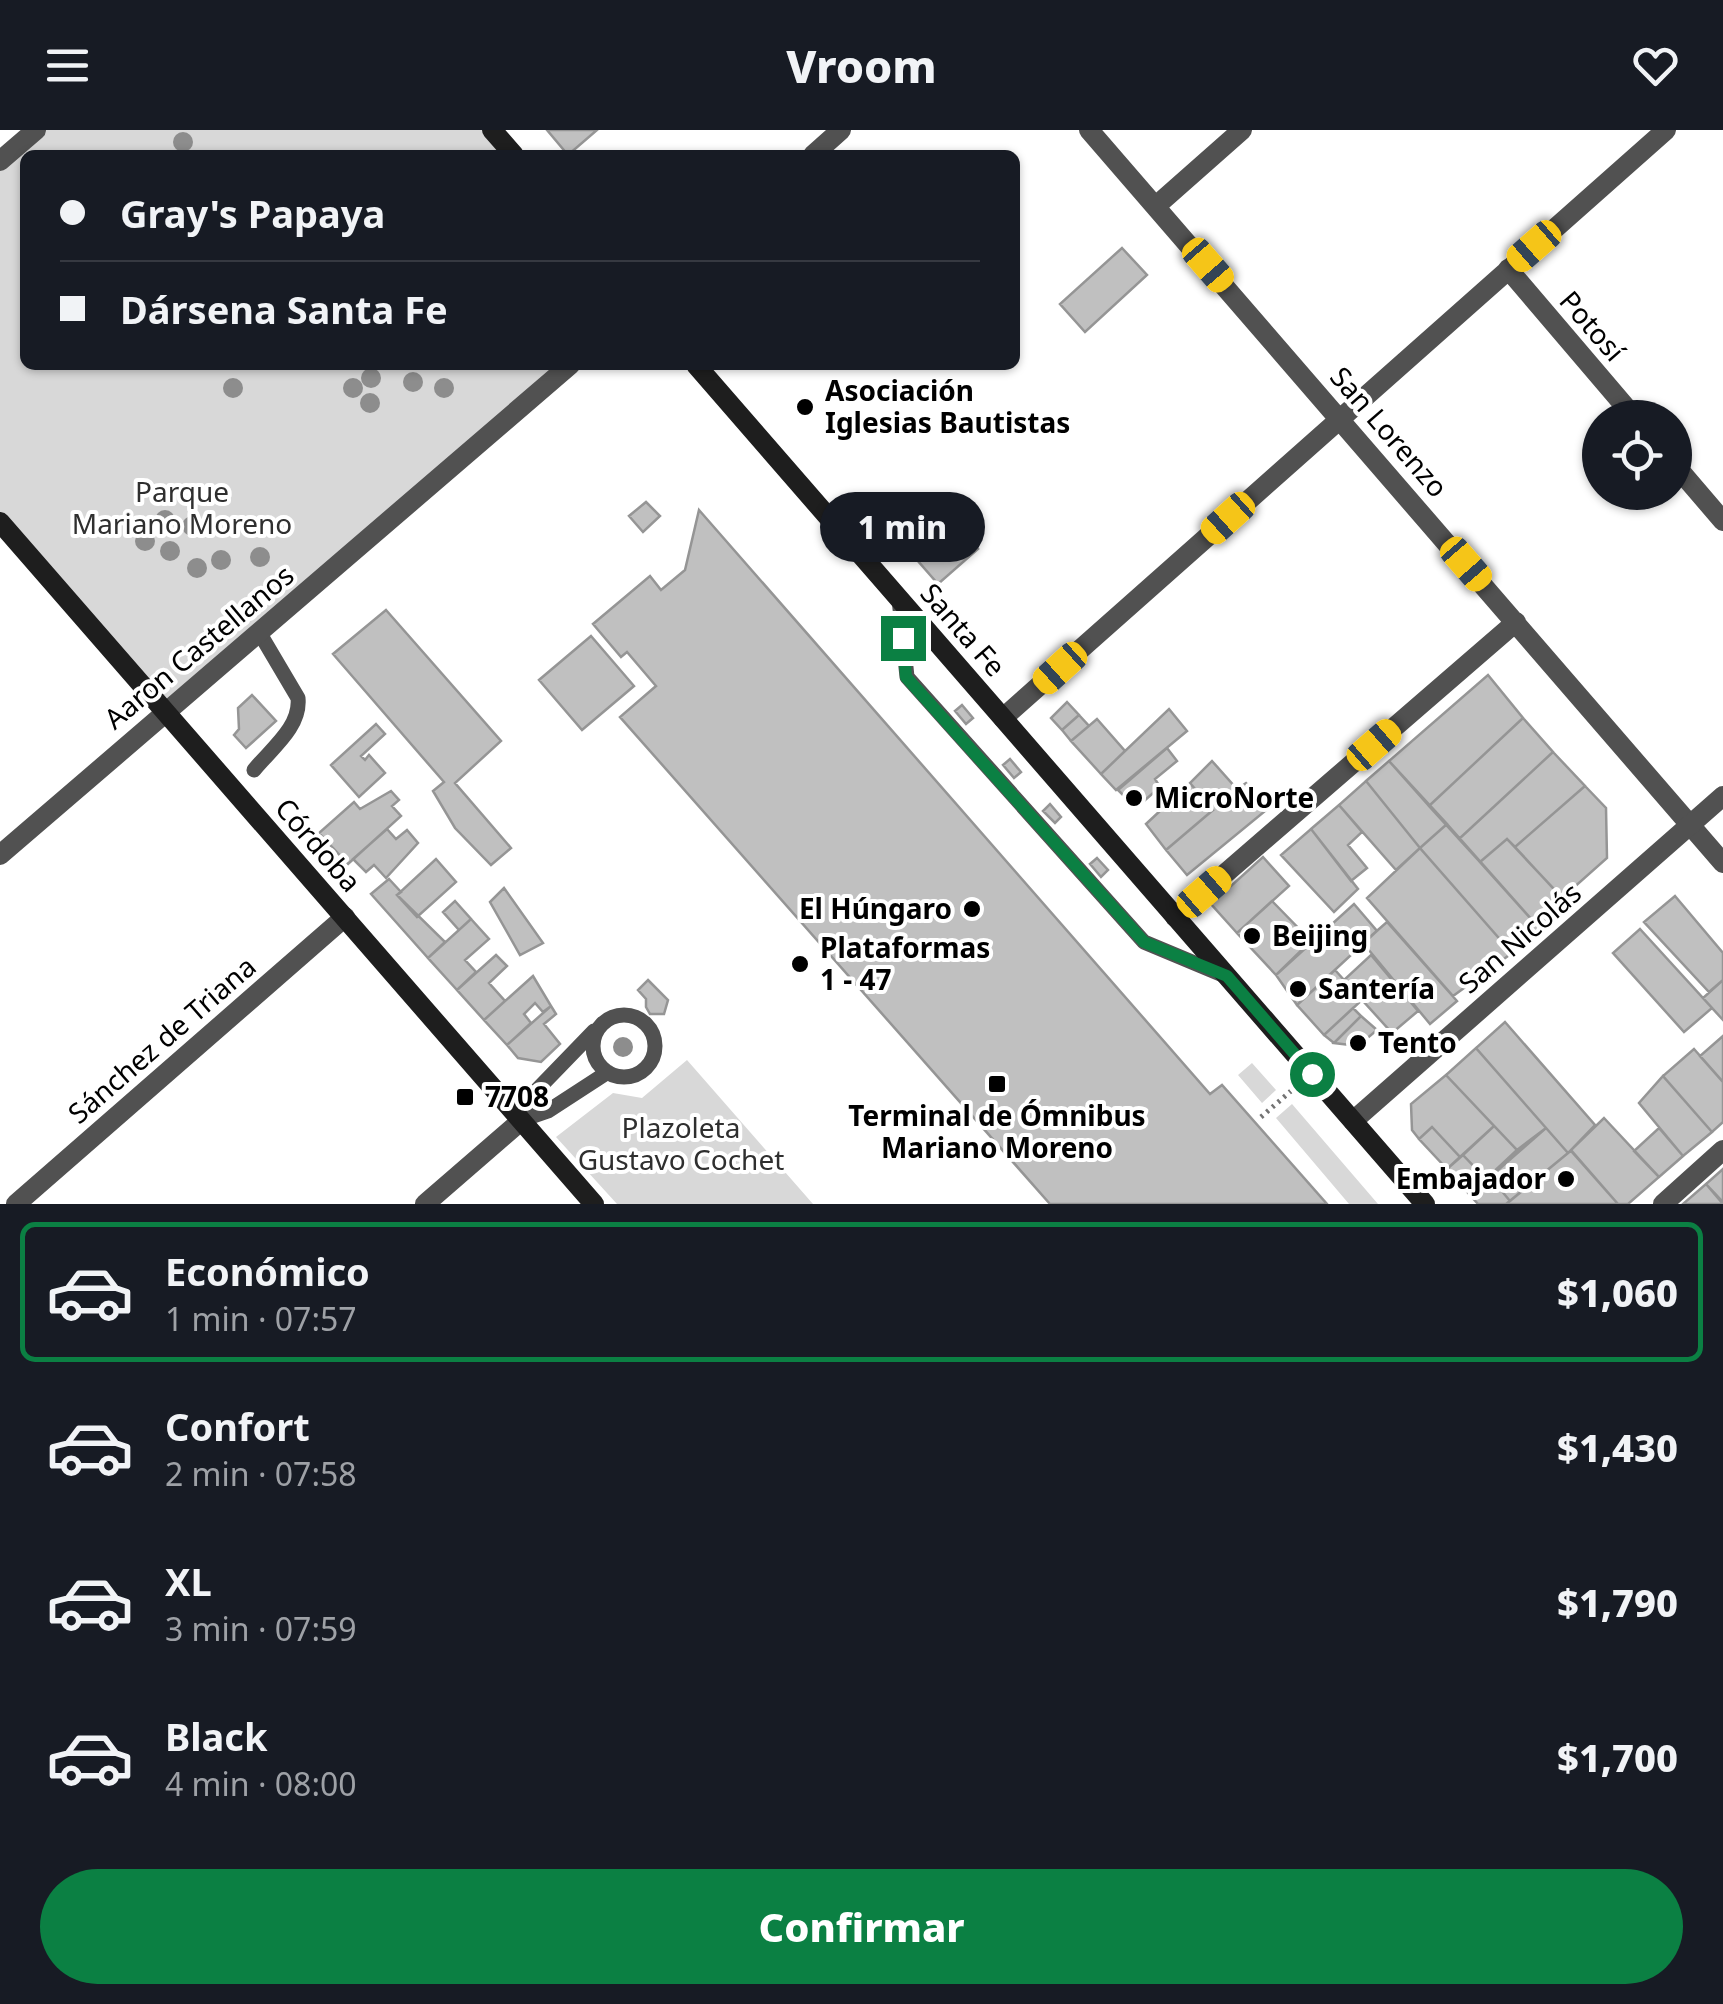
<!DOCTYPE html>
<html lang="es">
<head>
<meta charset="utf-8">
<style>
  :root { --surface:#171b24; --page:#242831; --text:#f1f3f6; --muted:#9ea1a6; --line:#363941; --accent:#0b8043 }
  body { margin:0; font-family:"Noto Sans",sans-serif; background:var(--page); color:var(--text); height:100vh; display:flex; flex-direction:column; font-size:38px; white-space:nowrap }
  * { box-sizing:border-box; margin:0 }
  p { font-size:32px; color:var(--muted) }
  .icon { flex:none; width:55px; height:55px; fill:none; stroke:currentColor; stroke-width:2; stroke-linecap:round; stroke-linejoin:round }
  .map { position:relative; height:1074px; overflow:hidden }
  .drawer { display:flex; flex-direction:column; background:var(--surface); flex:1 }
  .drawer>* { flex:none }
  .banner { position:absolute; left:20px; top:20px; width:1000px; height:220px; border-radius:15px; box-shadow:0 2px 8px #0004; display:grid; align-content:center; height:220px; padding:0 40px; background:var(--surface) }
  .controls { position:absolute; left:1582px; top:270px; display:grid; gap:20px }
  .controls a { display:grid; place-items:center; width:110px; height:110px; border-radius:50%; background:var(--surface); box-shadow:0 2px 8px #0004; font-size:50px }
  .end { position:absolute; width:45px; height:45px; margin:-22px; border:12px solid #0b8043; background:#fff; box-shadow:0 0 0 5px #fff }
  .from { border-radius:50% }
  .bubble { position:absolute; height:70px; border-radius:35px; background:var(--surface); box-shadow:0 2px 8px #0004; font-size:32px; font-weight:800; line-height:70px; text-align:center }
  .car { position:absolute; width:30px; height:60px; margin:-30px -15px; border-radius:12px; box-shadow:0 0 8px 2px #0007; background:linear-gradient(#f5c518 24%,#345 0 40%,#f5c518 0 76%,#345 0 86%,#f5c518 0) }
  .banner b { display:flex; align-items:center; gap:35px; height:95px; font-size:38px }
  .banner b+b { border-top:2px solid var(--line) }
  .banner i { width:25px; height:25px; background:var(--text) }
  ul { padding:18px 0 0; list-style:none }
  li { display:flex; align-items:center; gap:30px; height:140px; margin:0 20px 15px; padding:0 20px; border:5px solid transparent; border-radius:15px }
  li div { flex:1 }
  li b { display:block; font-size:38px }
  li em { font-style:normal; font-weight:800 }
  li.on { border-color:var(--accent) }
  li>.icon { width:90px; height:90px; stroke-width:1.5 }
  .action { display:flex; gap:20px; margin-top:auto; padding:20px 40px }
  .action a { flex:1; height:115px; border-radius:60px; background:var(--accent); color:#fff; font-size:40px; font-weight:800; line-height:115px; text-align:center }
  header { display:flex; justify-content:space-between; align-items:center; height:130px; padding:0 40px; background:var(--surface); font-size:45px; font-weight:800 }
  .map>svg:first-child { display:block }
</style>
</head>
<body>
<header><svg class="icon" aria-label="menu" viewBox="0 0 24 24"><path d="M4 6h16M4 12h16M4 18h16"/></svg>Vroom<svg class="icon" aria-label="heart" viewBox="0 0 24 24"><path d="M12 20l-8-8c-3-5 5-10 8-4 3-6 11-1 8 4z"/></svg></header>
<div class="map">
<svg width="1723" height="1074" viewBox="0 0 1723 1074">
  <rect width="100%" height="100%" fill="#fff"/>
  <path fill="#d8d8d8" d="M 36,0 L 492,0 L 514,25 L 25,25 L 25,235 L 570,235 L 165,581 L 0,392 L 0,31 Z
    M 687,930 L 813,1074 L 617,1074 L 556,1007 L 613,963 L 642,968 Z
    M 1252,933 L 1276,960 L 1262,973 L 1238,945 Z
    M 1292,974 L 1378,1074 L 1349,1074 L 1276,988 Z"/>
  <path fill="#c0c0c0" stroke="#959595" stroke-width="2.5" d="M 547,0 L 597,0 L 568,25 Z
    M 1122,118 L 1147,145 L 1085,202 L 1060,174 Z
    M 646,372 L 660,386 L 643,402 L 629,386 Z
    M 699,380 L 1210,964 L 1222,955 L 1327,1074 L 1050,1074 L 620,587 L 656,556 L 627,522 L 621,527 L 593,494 L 650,446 L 661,460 L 685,440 Z
    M 958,396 L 978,419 L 938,454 L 918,431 Z
    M 386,480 L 501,611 L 455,653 L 511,718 L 491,735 L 455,698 L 433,661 L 444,652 L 333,524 Z
    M 591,506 L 634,556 L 582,600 L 539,550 Z
    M 1488,545 L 1523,588 L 1429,676 L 1389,631 Z
    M 252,565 L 276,591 L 246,618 L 234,605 L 239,599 L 238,578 Z
    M 1067,572 L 1079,585 L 1062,600 L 1051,588 Z
    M 962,575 L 973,588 L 966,594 L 955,581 Z
    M 1169,579 L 1187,601 L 1116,660 L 1101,644 Z
    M 1079,585 L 1089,596 L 1071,611 L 1062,600 Z
    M 1523,588 L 1553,622 L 1459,709 L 1429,676 Z
    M 1097,589 L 1125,621 L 1101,644 L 1071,611 Z
    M 376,594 L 385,604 L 361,626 L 365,630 L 369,625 L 385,643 L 359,667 L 331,635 Z
    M 1167,618 L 1177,631 L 1155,649 L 1160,657 L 1136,678 L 1118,660 Z
    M 1553,622 L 1585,656 L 1515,717 L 1507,709 L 1480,732 L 1459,709 Z
    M 1010,629 L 1021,642 L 1014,648 L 1003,635 Z
    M 1212,631 L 1237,659 L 1246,653 L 1270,677 L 1187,745 L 1166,720 L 1213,680 L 1190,653 Z
    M 1389,631 L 1447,694 L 1420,718 L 1366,651 Z
    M 1366,651 L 1420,718 L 1396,740 L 1339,675 Z
    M 1190,653 L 1213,680 L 1166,720 L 1146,694 Z
    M 1585,656 L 1606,678 L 1607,728 L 1562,768 L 1515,717 Z
    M 391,661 L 399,670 L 392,676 L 401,686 L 348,734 L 319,703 L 354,672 L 360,679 Z
    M 1050,674 L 1061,687 L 1055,693 L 1043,681 Z
    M 1339,675 L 1362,702 L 1348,715 L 1367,738 L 1351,751 L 1311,699 Z
    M 1447,694 L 1540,799 L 1512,823 L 1420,718 Z
    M 387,699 L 396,709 L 407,700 L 418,713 L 386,748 L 374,735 L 366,742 L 353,729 Z
    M 1311,699 L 1358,759 L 1334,782 L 1281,725 Z
    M 1507,709 L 1568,774 L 1540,799 L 1480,732 Z
    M 1420,718 L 1512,823 L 1453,866 L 1367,768 Z
    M 1263,727 L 1289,756 L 1237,803 L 1211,774 Z
    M 1097,728 L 1108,740 L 1101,747 L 1090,734 Z
    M 436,729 L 456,752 L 417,787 L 397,765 Z
    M 389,749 L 401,762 L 397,765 L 445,812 L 428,828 L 371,764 Z
    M 504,758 L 543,813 L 520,825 L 490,772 Z
    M 1675,766 L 1723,823 L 1723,850 L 1709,862 L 1644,792 Z
    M 455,771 L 471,789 L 459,800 L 443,782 Z
    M 1272,771 L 1311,811 L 1276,845 L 1237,803 Z
    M 1354,774 L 1377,801 L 1297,875 L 1276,845 Z
    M 471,789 L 489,809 L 465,830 L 476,842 L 457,860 L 428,828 Z
    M 1387,792 L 1457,871 L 1430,894 L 1363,813 Z
    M 1640,799 L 1712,878 L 1684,902 L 1613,823 Z
    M 496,825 L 507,836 L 489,853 L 505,871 L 484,890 L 457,860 Z
    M 1371,825 L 1418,881 L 1392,903 L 1344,850 Z
    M 1335,840 L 1362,870 L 1324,905 L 1297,875 Z
    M 533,846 L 551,876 L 543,882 L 535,873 L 524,884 L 531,893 L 507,915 L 484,890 Z
    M 648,850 L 668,870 L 664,884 L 650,884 L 646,877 L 646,869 L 638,860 Z
    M 1723,850 L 1723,890 L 1703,868 Z
    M 551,876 L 556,884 L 544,894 L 560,914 L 541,932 L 518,928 L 507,915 Z
    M 1353,878 L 1361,886 L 1334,913 L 1324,905 Z
    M 1361,886 L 1377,900 L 1358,916 L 1334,913 Z
    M 1505,892 L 1595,995 L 1568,1023 L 1476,918 Z
    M 1723,906 L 1723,952 L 1700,926 Z
    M 1476,918 L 1546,998 L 1517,1020 L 1446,945 Z
    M 1694,919 L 1723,952 L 1723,992 L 1712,1002 L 1663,946 Z
    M 1446,945 L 1494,996 L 1460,1027 L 1432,997 L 1419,1009 L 1412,1000 L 1411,974 Z
    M 1663,946 L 1712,1002 L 1683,1026 L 1639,973 Z
    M 1604,988 L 1659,1047 L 1628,1074 L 1618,1074 L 1571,1020 Z
    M 1494,996 L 1517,1020 L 1486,1049 L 1463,1025 Z
    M 1432,997 L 1460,1027 L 1447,1039 L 1419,1009 Z
    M 1546,998 L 1568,1023 L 1510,1071 L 1490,1047 Z
    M 1659,998 L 1683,1026 L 1659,1047 L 1634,1021 Z
    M 1571,1021 L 1618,1074 L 1506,1074 L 1568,1023 Z
    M 1463,1025 L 1486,1049 L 1469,1064 L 1447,1039 Z
    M 1723,1039 L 1723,1072 L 1706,1054 Z
    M 1490,1047 L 1510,1071 L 1506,1074 L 1478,1074 L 1469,1064 Z
    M 1706,1054 L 1723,1074 L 1683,1074 Z"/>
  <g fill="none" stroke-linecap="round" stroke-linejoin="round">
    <path stroke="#737373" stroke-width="5" stroke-dasharray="2.5 5" stroke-linecap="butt" d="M 1261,987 L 1291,961"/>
    <path stroke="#515151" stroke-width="15" d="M 899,469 L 907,547 L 1144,812 L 1223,845
      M 254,640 C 271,619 301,597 298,568 L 259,502
      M593 916a31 31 0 1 1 62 0a31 31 0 1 1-62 0Z
      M 522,990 L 533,964 L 594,901
      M 522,990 L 548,981 L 608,942"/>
    <path stroke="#515151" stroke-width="20" d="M 1089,0 L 1723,733
      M 813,25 L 841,0
      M 0,31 L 36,0
      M 1156,76 L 1242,0
      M 1508,139 L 1635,288
      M 1675,335 L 1723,391
      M 1003,588 L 1666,0
      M 0,725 L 570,235
      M 1175,787 L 1516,492
      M 16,1074 L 345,787
      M 425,1074 L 522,990
      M 1663,1074 L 1723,1020"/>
    <path stroke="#515151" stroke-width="20" d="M 1353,991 L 1723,666"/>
    <path stroke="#1e1e1e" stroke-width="20" d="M 492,0 L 514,25
      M 696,235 L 1425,1074
      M 0,392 L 594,1074"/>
  </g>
  <g fill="#8d8d8d">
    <circle cx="183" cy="12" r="10"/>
    <circle cx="371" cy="248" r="10"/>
    <circle cx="413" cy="252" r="10"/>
    <circle cx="233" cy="258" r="10"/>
    <circle cx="353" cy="258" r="10"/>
    <circle cx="444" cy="258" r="10"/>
    <circle cx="370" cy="273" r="10"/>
    <circle cx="165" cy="390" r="10"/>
    <circle cx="192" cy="396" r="10"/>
    <circle cx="145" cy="411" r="10"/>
    <circle cx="170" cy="421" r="10"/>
    <circle cx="260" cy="427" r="10"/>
    <circle cx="221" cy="430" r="10"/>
    <circle cx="197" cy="438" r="10"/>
    <circle cx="623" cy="917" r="10"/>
  </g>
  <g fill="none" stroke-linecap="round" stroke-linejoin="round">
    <path stroke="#0b8043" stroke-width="12" d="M 903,508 L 906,547 L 1144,812 L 1227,846 L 1312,944"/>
  </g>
  <g fill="#000" stroke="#fff" stroke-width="4">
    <circle cx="805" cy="277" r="10"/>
    <circle cx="1134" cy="668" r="10"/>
    <circle cx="972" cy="779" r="10"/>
    <circle cx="1252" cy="806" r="10"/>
    <circle cx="800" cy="834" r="10"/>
    <circle cx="1298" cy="859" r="10"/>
    <circle cx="1358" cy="913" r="10"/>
    <rect x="987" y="944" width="20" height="20" rx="5"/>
    <rect x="455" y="957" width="20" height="20" rx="5"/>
    <circle cx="1566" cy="1049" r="10"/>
  </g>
  <g text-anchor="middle" stroke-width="8" stroke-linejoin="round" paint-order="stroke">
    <g font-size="28" fill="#000" stroke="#fff">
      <text transform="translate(1592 196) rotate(49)" y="10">Potosí</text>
      <text transform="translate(1389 302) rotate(49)" y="10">San Lorenzo</text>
      <text transform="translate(963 500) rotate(49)" y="10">Santa Fe</text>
      <text transform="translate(199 517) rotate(-40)" y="10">Aaron Castellanos</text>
      <text transform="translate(318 715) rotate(49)" y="10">Córdoba</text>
      <text transform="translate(1520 808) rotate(-41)" y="10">San Nicolás</text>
      <text transform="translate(162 910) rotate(-41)" y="10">Sánchez de Triana</text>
    </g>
    <g font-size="28" font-weight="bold" fill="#000" stroke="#fff" text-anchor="start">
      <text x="825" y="271">Asociación<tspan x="825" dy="32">Iglesias Bautistas</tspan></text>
      <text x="1154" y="678">MicroNorte</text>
      <text x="952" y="789" text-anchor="end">El Húngaro</text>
      <text x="1272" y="816">Beijing</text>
      <text x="820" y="828">Plataformas<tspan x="820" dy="32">1 - 47</tspan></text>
      <text x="1318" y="869">Santería</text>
      <text x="1378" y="923">Tento</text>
      <text x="485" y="977">7708</text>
      <text x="997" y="996" text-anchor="middle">Terminal de Ómnibus<tspan x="997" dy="32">Mariano Moreno</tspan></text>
      <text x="1546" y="1059" text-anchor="end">Embajador</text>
    </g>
    <g font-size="28" fill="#2f2f2f" stroke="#fff">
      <text x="182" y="372">Parque<tspan x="182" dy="32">Mariano Moreno</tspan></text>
      <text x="681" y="1008">Plazoleta<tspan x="681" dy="32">Gustavo Cochet</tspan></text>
    </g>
  </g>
</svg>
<div class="controls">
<a><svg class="icon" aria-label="locate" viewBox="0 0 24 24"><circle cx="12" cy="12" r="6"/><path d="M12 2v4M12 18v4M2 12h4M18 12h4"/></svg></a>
</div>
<i class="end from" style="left:1312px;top:944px"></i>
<i class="end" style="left:903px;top:508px"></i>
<div class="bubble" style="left:820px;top:362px;width:165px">1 min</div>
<i class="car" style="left:1534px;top:116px;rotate:229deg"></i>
<i class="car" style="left:1208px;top:135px;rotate:139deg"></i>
<i class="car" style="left:1228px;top:388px;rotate:228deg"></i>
<i class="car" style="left:1466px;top:434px;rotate:139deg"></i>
<i class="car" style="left:1060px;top:538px;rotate:228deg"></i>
<i class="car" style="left:1374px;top:615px;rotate:49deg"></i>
<i class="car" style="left:1204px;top:762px;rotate:49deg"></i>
<div class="banner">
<b><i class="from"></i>Gray's Papaya</b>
<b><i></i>Dársena Santa Fe</b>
</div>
</div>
<section class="drawer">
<ul>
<li class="on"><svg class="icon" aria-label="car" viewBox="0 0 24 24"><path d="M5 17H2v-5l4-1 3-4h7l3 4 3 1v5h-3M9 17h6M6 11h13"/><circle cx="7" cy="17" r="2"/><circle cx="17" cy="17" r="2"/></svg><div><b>Económico</b><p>1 min · 07:57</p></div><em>$1,060</em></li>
<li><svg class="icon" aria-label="car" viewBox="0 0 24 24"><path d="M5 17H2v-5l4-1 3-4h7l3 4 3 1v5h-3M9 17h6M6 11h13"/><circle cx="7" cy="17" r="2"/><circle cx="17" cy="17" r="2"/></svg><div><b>Confort</b><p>2 min · 07:58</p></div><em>$1,430</em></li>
<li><svg class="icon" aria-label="car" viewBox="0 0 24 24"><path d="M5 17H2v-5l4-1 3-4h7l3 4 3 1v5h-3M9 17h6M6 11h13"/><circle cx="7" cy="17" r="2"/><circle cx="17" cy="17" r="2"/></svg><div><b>XL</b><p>3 min · 07:59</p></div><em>$1,790</em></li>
<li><svg class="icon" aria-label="car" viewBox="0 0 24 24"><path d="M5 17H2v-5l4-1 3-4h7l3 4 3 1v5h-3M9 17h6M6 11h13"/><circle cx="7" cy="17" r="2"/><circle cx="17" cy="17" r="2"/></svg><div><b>Black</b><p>4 min · 08:00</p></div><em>$1,700</em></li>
</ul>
<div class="action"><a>Confirmar</a></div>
</section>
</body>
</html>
